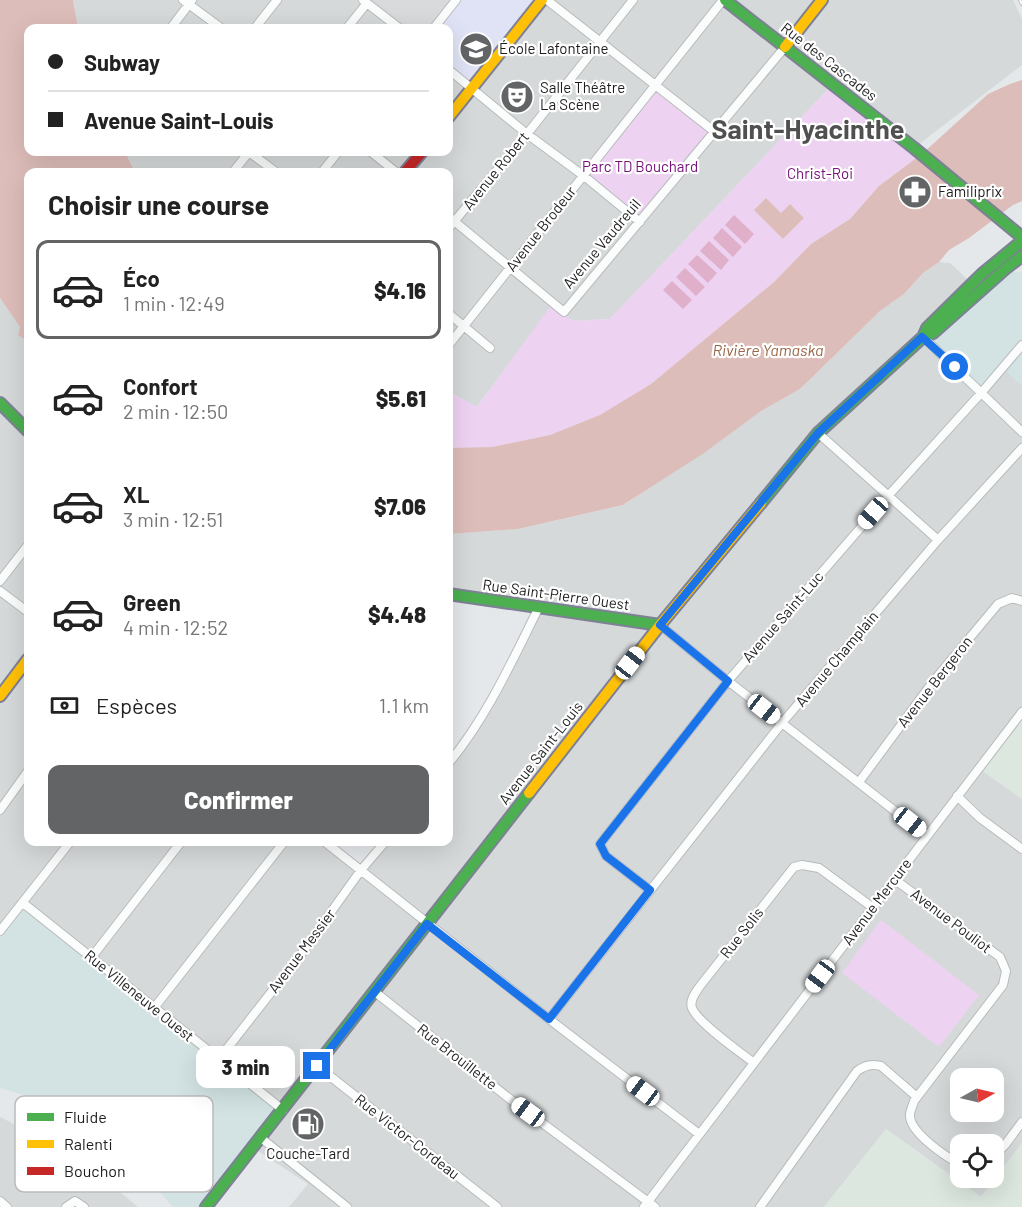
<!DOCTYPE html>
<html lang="fr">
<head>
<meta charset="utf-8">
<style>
  :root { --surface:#fff; --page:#f2f2f2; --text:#222; --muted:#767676; --line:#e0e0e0; --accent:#636465 }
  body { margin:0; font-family:Barlow,sans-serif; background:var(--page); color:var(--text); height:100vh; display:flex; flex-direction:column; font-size:22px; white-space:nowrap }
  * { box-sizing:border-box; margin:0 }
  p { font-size:20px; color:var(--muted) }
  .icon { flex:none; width:33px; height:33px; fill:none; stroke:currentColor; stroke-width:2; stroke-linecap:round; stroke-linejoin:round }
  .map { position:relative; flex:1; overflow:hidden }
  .details { position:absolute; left:24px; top:168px; width:429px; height:678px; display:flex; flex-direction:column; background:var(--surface); border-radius:12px; box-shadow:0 6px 24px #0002 }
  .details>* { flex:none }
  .top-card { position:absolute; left:24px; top:24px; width:429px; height:132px; border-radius:12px; box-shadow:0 6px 24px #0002; display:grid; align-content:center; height:132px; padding:0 24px; background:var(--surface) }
  .needle { width:39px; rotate:82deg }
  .buttons { position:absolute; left:950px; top:1068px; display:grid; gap:12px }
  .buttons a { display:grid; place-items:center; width:54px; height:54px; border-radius:12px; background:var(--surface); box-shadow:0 6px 24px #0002; font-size:30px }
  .end { position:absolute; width:27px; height:27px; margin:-14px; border:8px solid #1a73e8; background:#fff; box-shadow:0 0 0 3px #fff }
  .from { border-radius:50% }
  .bubble { position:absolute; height:42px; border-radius:12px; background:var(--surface); box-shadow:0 6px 24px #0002; font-size:20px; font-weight:800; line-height:42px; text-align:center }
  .car { position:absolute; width:18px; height:36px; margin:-18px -9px; border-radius:8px; box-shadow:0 0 4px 2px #0007; background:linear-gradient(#fff 24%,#345 0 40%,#fff 0 76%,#345 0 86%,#fff 0) }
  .top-card b { display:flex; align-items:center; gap:21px; height:57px; font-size:22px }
  .top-card b+b { border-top:2px solid var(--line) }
  .top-card i { width:15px; height:15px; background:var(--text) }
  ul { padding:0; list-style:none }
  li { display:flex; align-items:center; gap:18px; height:99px; margin:0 12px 9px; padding:0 12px; border:3px solid transparent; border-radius:12px }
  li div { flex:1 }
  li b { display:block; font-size:22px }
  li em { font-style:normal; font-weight:800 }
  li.active { border-color:var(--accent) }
  li>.icon { width:54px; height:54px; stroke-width:1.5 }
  h2 { padding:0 24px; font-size:27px; line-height:72px }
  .pay { display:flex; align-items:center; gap:15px; height:66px; padding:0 24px; font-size:22px }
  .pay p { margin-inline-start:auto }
  .button { display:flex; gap:12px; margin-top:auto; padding:12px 24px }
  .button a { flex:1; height:69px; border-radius:12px; background:var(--accent); color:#fff; font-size:24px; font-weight:800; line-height:69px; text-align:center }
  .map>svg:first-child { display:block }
</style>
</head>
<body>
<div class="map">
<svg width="1022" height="1207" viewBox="0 0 1022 1207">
  <rect width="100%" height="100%" fill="#e5e8eb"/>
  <path fill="#d6d9da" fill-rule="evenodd" d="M 73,0 L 1013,0 L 1022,19 L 1022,65 L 914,148 L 834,83 L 610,319 L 573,321 L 552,305 L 476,408 L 449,391 L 448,172 L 135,172 L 125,152 L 448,152 L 448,28 L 78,28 Z
    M 939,262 L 950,263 L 1022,330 L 1022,715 L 981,769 L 1022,799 L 1022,1143 L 981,1197 L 886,1129 L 824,1207 L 289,1207 L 308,1184 L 255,1149 L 89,960 L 24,909 L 0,938 L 0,298 L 20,327 L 18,335 L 28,342 L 28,842 L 325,842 L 366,872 L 390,842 L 448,842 L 449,767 L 468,742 L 535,608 L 449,594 L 449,534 L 518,529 L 624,505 L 761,411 L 800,389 L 880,311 L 904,294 L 923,273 ZM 960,1078 L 993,1078 L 993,1112 L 960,1112 ZM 960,1144 L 993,1144 L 993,1178 L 960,1178 Z
    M 0,1117 L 75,1154 L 138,1207 L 0,1207 Z"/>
  <path fill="#d3e3e4" d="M 1011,271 L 1022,272 L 1022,386 L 1003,368 L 982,392 L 927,341 Z
    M 23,909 L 283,1110 L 206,1207 L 173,1207 L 152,1183 L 79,1120 L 35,1098 L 0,1088 L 0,938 Z"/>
  <path fill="#dce7df" d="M 1022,715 L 1022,799 L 981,770 Z
    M 886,1129 L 981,1197 L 1022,1143 L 1022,1207 L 824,1207 Z"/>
  <path fill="#e0e3f5" d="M 456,0 L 542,0 L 472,89 L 449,69 L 448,28 L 434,28 Z"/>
  <path fill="#eed2f2" d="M 834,83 L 923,153 L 879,186 L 850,219 L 811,244 L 774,282 L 651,384 L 601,415 L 550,435 L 492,447 L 449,448 L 448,391 L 477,407 L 552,304 L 573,321 L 610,319 Z
    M 658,84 L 716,130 L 642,225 L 584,178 Z
    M 881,920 L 979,995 L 939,1047 L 842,973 Z"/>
  <path fill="#e0b0ca" d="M 734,215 L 754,234 L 745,244 L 725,225 Z
    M 722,228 L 742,247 L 733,257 L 713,238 Z
    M 709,241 L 729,260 L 721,270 L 700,251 Z
    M 697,255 L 717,273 L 708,283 L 688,264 Z
    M 685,268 L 705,287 L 696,296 L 676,277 Z
    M 672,281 L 692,300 L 683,309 L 663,290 Z"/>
  <path fill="#d9dadb" d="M 375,0 L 450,0 L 428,28 L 411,28 Z"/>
  <path fill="#ddbdb9" d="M 0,0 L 73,0 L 78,28 L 28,28 L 28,152 L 125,152 L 135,172 L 28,172 L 28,342 L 18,335 L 20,327 L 0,298 Z
    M 1022,80 L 1022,201 L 1013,205 L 969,238 L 949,250 L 939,262 L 923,273 L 904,294 L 880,311 L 800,389 L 761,411 L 704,453 L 623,505 L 518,529 L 449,534 L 449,448 L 492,447 L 550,435 L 600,415 L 651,384 L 774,282 L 811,244 L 850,219 L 879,186 L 923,153 L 988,94 L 1010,84 Z
    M 766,198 L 781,213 L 790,204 L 804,218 L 783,239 L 754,210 Z"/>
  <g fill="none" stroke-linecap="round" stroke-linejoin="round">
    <g stroke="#b8babb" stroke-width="10">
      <path id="street" d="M 183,0 L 221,28
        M 363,0 L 399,28
        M 547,0 L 715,132
        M 171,28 L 192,0
        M 255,28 L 277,0
        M 347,28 L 367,3
        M 434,28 L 456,0
        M 448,69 L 527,134 L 584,176 L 640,222
        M 249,152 L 276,172
        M 371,152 L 396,172
        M 233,172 L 249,152
        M 322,172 L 338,152
        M 448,216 L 564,312 L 785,47
        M 448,229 L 527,134 L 633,0
        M 448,313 L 490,348
        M 923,337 L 1022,432
        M 448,346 L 723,0
        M 818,433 L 938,540
        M 0,581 L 28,545
        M 0,591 L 28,612
        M 660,625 L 728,681 L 927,836
        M 448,764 C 487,717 512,661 539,607
        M 859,782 L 932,683 L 998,604 L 1012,598 L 1022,601
        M 957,796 L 980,818 L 1022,849
        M 0,810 L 28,771
        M 325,842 L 549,1019 L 699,1134
        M 894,879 L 1000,957 L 1006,971 L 1003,985 L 914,1101 C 913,1105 910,1111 910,1115 C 909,1132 946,1157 960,1164
        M 650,890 L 606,856 L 600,844 L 728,681 L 888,496 L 982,392 L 1022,345
        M 23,903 L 283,1110
        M 0,931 L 70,842
        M 91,958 L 181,842
        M 375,992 L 510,1099 L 655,1207
        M 154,1008 L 284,842
        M 549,1019 L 782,723 L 938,540 L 1022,448
        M 219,1059 L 301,954 L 361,870 L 385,842
        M 754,1063 C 740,1052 697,1022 692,1008 C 689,1000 696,992 700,986 L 794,867 L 802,865 L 819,868 L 872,907
        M 317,1066 L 497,1207
        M 261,1138 L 347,1207
        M 993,1157 L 1005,1145 L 1022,1122
        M 0,1201 L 7,1207
        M 66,1207 L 75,1201 L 84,1207
        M 644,1207 L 1022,712
        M 760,1207 L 857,1071 C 866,1065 871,1064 881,1066 L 917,1097"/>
    </g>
    <g stroke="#7e8095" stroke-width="14">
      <path id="fast" d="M 725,0 L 914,148 L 1022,237
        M 923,337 L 927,328 L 982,274 L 1022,241
        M 0,403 L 28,431
        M 761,503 L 818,433 L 923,337 L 933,333 L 1005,269 L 1022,256
        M 448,594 L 660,625
        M 206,1207 L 529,793"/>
    </g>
    <g stroke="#7e8095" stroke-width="14">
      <path id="slow" d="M 785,47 L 822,0
        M 448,118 L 542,0
        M 0,696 L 28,659
        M 529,793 L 660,625 L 761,503"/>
    </g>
    <g stroke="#7e8095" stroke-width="14">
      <path id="jam" d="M 405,172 L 422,152"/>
    </g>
    <use href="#street" stroke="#fbfcfc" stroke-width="8"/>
    <use href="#fast" stroke="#4caf50" stroke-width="10"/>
    <use href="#slow" stroke="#ffc107" stroke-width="10"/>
    <use href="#jam" stroke="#c62828" stroke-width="10"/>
    <g stroke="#c9c9ca" stroke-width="4.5">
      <path id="rail" d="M 1020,0 L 1022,4"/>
    </g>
    <use href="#rail" stroke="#fff" stroke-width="2" stroke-dasharray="7" stroke-linecap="butt"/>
  </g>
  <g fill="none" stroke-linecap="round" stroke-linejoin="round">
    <path stroke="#1a73e8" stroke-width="8" d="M 317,1066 L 427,924 L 549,1019 L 650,890 L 606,856 L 600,844 L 728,681 L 660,625 L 818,433 L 922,337 L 955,367"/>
  </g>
  <defs>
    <g id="school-disc" transform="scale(1.725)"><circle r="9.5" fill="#636465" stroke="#fff"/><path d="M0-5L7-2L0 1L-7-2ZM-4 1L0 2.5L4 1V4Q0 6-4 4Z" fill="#fff"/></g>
    <g id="theatre-disc" transform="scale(1.725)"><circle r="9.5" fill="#636465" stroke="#fff"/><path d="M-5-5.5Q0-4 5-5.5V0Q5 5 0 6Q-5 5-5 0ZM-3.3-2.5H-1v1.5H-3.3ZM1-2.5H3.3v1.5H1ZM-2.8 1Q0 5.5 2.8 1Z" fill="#fff"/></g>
    <g id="pharmacy-disc" transform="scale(1.725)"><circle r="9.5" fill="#636465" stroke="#fff"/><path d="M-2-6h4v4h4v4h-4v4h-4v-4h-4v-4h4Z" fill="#fff"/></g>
    <g id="fuel-disc" transform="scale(1.725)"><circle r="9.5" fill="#636465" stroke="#fff"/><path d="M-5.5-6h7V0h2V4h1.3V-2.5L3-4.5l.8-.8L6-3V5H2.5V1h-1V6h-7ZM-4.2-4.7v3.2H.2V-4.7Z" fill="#fff"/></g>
  </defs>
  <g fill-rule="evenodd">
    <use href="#school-disc" x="476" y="49"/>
    <use href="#theatre-disc" x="517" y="97"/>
    <use href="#pharmacy-disc" x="915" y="192"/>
    <use href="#fuel-disc" x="308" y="1124"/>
  </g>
  <g text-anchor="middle" stroke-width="4.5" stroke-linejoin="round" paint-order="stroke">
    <g font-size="15" fill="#1d1d1d" stroke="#fff" text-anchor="start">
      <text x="499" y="54">École Lafontaine</text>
      <text x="540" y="93">Salle Théâtre<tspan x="540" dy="17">La Scène</tspan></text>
      <text x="938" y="197">Familiprix</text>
      <text x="308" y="1159" text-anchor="middle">Couche-Tard</text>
    </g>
    <g font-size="15" fill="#1d1d1d" stroke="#fff">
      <text transform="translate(829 62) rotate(38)" y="5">Rue des Cascades</text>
      <text transform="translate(496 171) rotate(-51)" y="5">Avenue Robert</text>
      <text transform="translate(541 229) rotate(-52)" y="5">Avenue Brodeur</text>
      <text transform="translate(602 244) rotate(-50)" y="5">Avenue Vaudreuil</text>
      <text transform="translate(556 595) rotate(8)" y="5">Rue Saint-Pierre Ouest</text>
      <text transform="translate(783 617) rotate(-49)" y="5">Avenue Saint-Luc</text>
      <text transform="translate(837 659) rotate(-50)" y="5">Avenue Champlain</text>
      <text transform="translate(935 682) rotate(-52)" y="5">Avenue Bergeron</text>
      <text transform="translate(541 753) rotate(-52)" y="5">Avenue Saint-Louis</text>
      <text transform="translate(877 902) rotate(-53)" y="5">Avenue Mercure</text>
      <text transform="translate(951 921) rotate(37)" y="5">Avenue Pouliot</text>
      <text transform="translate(742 933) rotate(-52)" y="5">Rue Solis</text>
      <text transform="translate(302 951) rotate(-53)" y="5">Avenue Messier</text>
      <text transform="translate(139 996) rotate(39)" y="5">Rue Villeneuve Ouest</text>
      <text transform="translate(457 1057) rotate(38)" y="5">Rue Brouillette</text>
      <text transform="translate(407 1137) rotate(38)" y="5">Rue Victor-Cordeau</text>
    </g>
    <g font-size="15" fill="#730f77" stroke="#fff">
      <text x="640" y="172">Parc TD Bouchard</text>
      <text x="820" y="179">Christ-Roi</text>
    </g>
    <g font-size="16" font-style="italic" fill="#9a6646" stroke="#fff">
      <text x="768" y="356">Rivière Yamaska</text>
    </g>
    <g font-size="27" font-weight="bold" fill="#505050" stroke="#fff">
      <text x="808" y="139">Saint-Hyacinthe</text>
    </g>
  </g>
  <rect x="15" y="1096" width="198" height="96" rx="9" fill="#fff" stroke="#bbb" stroke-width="1.5"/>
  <rect x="27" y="1113" width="27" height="8" fill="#4caf50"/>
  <rect x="27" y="1140" width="27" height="8" fill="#ffc107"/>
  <rect x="27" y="1167" width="27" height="8" fill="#c62828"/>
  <g font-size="16" fill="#1d1d1d">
    <text x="64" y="1123">Fluide</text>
    <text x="64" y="1150">Ralenti</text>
    <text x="64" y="1177">Bouchon</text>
  </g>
</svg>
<div class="buttons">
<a><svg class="needle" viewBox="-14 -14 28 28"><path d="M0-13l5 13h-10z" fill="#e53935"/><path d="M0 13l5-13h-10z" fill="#767676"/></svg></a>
<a><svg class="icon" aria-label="locate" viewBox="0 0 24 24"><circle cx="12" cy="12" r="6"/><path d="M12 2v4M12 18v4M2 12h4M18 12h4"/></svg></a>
</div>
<i class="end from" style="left:955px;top:367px"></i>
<i class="end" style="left:317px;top:1066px"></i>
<div class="bubble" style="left:196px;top:1046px;width:99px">3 min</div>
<i class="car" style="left:873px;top:513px;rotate:221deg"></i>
<i class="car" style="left:630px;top:663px;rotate:38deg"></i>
<i class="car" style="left:764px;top:709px;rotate:128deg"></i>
<i class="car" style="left:910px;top:822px;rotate:128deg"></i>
<i class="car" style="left:820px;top:976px;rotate:217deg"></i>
<i class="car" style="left:643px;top:1091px;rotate:307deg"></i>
<i class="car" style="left:528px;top:1112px;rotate:306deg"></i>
<div class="top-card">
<b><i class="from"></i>Subway</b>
<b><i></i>Avenue Saint-Louis</b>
</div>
<section class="details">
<h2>Choisir une course</h2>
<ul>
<li class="active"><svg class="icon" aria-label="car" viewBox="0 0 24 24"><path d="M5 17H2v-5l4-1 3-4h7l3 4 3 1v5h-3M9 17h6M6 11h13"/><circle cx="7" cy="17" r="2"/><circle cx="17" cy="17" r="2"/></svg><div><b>Éco</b><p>1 min · 12:49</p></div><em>$4.16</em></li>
<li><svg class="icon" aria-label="car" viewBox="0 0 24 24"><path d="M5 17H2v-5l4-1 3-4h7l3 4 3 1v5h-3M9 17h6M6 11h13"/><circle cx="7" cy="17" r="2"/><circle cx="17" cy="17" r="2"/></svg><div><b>Confort</b><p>2 min · 12:50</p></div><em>$5.61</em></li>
<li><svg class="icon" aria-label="car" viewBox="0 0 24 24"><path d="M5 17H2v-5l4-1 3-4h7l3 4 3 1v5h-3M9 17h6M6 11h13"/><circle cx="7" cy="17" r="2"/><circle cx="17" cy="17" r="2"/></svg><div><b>XL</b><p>3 min · 12:51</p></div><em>$7.06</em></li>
<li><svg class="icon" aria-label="car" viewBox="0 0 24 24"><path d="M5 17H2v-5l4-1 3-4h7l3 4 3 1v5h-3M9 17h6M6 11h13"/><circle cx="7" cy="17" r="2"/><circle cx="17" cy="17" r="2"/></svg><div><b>Green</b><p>4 min · 12:52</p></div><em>$4.48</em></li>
</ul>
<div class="pay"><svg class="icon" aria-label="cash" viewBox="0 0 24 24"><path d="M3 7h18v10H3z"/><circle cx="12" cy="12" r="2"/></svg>Espèces<p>1.1 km</p></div>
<div class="button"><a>Confirmer</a></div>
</section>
</div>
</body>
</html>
